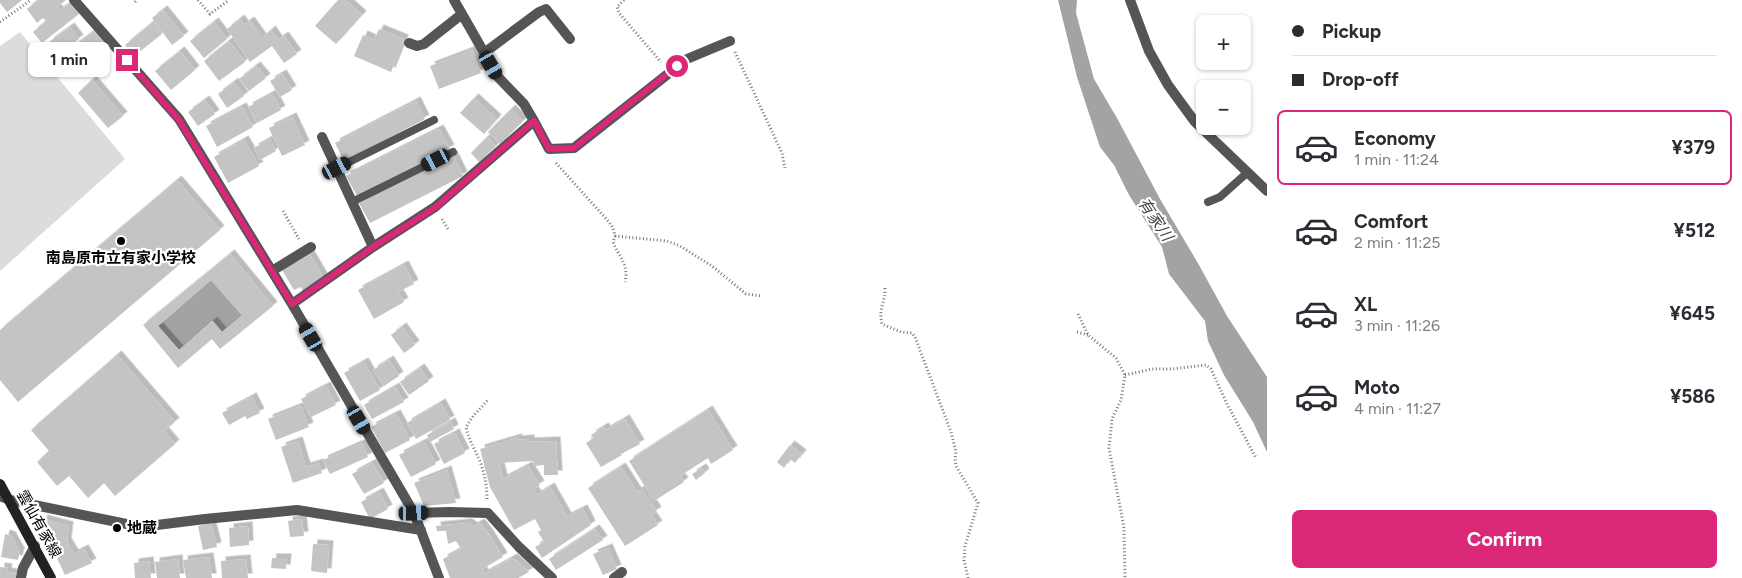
<!DOCTYPE html>
<html lang="en">
<head>
<meta charset="utf-8">
<style>
  :root { --surface:#fff; --page:#f7f7f7; --text:#2b2b33; --muted:#7c7c81; --line:#e1e1e2; --accent:#db2777 }
  body { margin:0; font-family:Figtree,"Noto Sans JP",sans-serif; background:var(--page); color:var(--text); height:100vh; display:flex; flex-direction:column; font-size:19px; white-space:nowrap }
  * { box-sizing:border-box; margin:0 }
  p { font-size:16px; color:var(--muted) }
  .icon { flex:none; width:28px; height:28px; fill:none; stroke:currentColor; stroke-width:2; stroke-linecap:round; stroke-linejoin:round }
  .map { position:relative; flex:1; overflow:hidden }
  .panel { display:flex; flex-direction:column; background:var(--surface); width:475px }
  .panel>* { flex:none }
  .banner { display:grid; align-content:center; height:110px; padding:0 25px; background:var(--surface) }
  .buttons { position:absolute; left:1196px; top:15px; display:grid; gap:10px }
  .buttons a { display:grid; place-items:center; width:55px; height:55px; border-radius:8px; background:var(--surface); box-shadow:0 1px 4px #0004; font-size:25px }
  .end { position:absolute; width:22px; height:22px; margin:-11px; border:6px solid #db2777; background:#fff; box-shadow:0 0 0 2px #fff }
  .from { border-radius:50% }
  .bubble { position:absolute; height:35px; border-radius:8px; background:var(--surface); box-shadow:0 1px 4px #0004; font-size:16px; font-weight:700; line-height:35px; text-align:center }
  .car { position:absolute; width:15px; height:30px; margin:-15px -8px; border-radius:6px; box-shadow:0 0 4px 1px #0007; background:linear-gradient(#222 24%,#8ab4d8 0 40%,#222 0 76%,#8ab4d8 0 86%,#222 0) }
  .banner b { display:flex; align-items:center; gap:18px; height:48px; font-size:19px }
  .banner b+b { border-top:1px solid var(--line) }
  .banner i { width:12px; height:12px; background:var(--text) }
  ul { padding:0; list-style:none }
  li { display:flex; align-items:center; gap:15px; height:75px; margin:0 10px 8px; padding:0 15px; border:2px solid transparent; border-radius:8px }
  li div { flex:1 }
  li b { display:block; font-size:19px }
  li em { font-style:normal; font-weight:700 }
  li.on { border-color:var(--accent) }
  li>.icon { width:45px; height:45px; stroke-width:1.5 }
  .cta { display:flex; gap:10px; margin-top:auto; padding:10px 25px }
  .cta a { flex:1; height:58px; border-radius:8px; background:var(--accent); color:#fff; font-size:20px; font-weight:700; line-height:58px; text-align:center }
  main { display:flex; flex:1; min-height:0 }
  .map>svg:first-child { display:block }
</style>
</head>
<body>
<main>
<div class="map">
<svg width="1267" height="578" viewBox="0 0 1267 578">
  <defs>
    <filter id="shadow"><feDropShadow dx="4.5" dy="-4.5" stdDeviation="0" flood-color="#0004"/></filter>
  </defs>
  <rect width="100%" height="100%" fill="#fff"/>
  <path fill="#dcdcdc" d="M 20,32 L 125,159 L 0,271 L 0,46 Z"/>
  <path fill="#a3a3a3" d="M 1058,0 L 1077,0 L 1076,13 L 1094,79 L 1117,118 L 1160,199 L 1199,265 L 1227,316 L 1267,377 L 1267,452 L 1253,422 L 1224,375 L 1208,341 L 1205,321 L 1169,274 L 1162,247 L 1129,195 L 1114,165 L 1100,147 L 1077,77 Z
    M 211,280 L 242,315 L 222,332 L 212,321 L 179,350 L 158,326 Z"/>
  <path fill="#c4c4c4" fill-rule="evenodd" filter="url(#shadow)" d="M 0,0 L 22,0 L 7,12 L 0,3 Z
    M 38,0 L 66,0 L 56,8 L 59,11 L 70,3 L 79,14 L 42,43 L 33,32 L 46,21 L 43,18 L 37,23 L 27,9 Z
    M 338,0 L 345,0 L 362,15 L 336,44 L 315,26 Z
    M 163,10 L 184,36 L 172,45 L 152,18 Z
    M 240,19 L 244,25 L 250,21 L 262,38 L 271,30 L 278,40 L 284,36 L 297,54 L 284,63 L 272,46 L 250,62 L 227,29 Z
    M 153,22 L 162,34 L 134,56 L 125,45 Z
    M 214,22 L 227,39 L 204,58 L 190,41 Z
    M 70,27 L 79,39 L 59,54 L 49,42 Z
    M 379,29 L 404,39 L 391,72 L 354,56 L 363,35 L 374,40 Z
    M 94,31 L 107,48 L 75,73 L 62,55 Z
    M 229,41 L 245,62 L 219,81 L 204,61 Z
    M 472,50 L 481,73 L 439,89 L 430,66 Z
    M 180,51 L 195,70 L 171,90 L 155,71 Z
    M 256,66 L 266,78 L 249,91 L 239,79 Z
    M 282,74 L 292,90 L 280,97 L 270,81 Z
    M 92,80 L 123,116 L 108,128 L 78,93 Z
    M 234,82 L 244,96 L 227,108 L 218,94 Z
    M 272,94 L 281,110 L 257,123 L 248,107 Z
    M 474,98 L 497,119 L 484,134 L 460,113 Z
    M 205,100 L 215,114 L 198,126 L 188,112 Z
    M 416,101 L 425,119 L 344,161 L 335,143 Z
    M 242,107 L 253,127 L 217,147 L 206,126 Z
    M 511,109 L 523,121 L 500,144 L 488,132 Z
    M 292,117 L 305,145 L 282,156 L 269,128 Z
    M 439,129 L 450,149 L 357,196 L 346,176 Z
    M 487,137 L 496,146 L 479,162 L 471,153 Z
    M 270,139 L 276,151 L 260,160 L 254,148 Z
    M 244,140 L 259,166 L 228,183 L 214,157 Z
    M 453,155 L 463,176 L 370,223 L 359,203 Z
    M 177,180 L 220,230 L 18,402 L 0,380 L 0,330 Z
    M 230,254 L 273,306 L 220,349 L 212,339 L 178,368 L 143,325 ZM 211,280 L 242,315 L 222,332 L 213,321 L 179,350 L 158,326 Z
    M 310,255 L 324,279 L 303,291 L 301,287 L 294,290 L 282,270 Z
    M 404,265 L 414,284 L 398,292 L 404,302 L 374,319 L 358,290 Z
    M 402,327 L 415,345 L 404,353 L 391,335 Z
    M 117,355 L 175,422 L 164,431 L 175,444 L 115,496 L 104,483 L 88,498 L 69,476 L 57,486 L 37,462 L 49,451 L 31,430 Z
    M 389,360 L 399,376 L 384,386 L 373,370 Z
    M 364,362 L 380,390 L 360,401 L 344,373 Z
    M 420,368 L 429,381 L 409,395 L 400,382 Z
    M 326,386 L 336,405 L 311,417 L 301,399 Z
    M 395,387 L 404,402 L 372,419 L 364,405 Z
    M 252,397 L 260,413 L 247,419 L 245,416 L 229,425 L 222,413 Z
    M 441,403 L 450,420 L 416,439 L 407,423 Z
    M 301,406 L 309,427 L 276,440 L 268,419 Z
    M 708,410 L 733,450 L 711,464 L 708,458 L 680,476 L 684,482 L 654,501 L 629,461 Z
    M 396,414 L 410,440 L 385,453 L 371,427 Z
    M 625,419 L 640,444 L 621,454 L 622,455 L 601,467 L 586,443 L 594,438 L 591,435 L 604,427 L 606,430 Z
    M 451,422 L 454,429 L 430,442 L 427,435 Z
    M 455,433 L 465,453 L 444,464 L 434,444 Z
    M 517,438 L 518,440 L 530,439 L 530,442 L 556,441 L 558,475 L 544,475 L 544,465 L 534,466 L 533,461 L 499,463 L 503,479 L 528,466 L 540,485 L 533,489 L 537,495 L 550,487 L 567,517 L 583,509 L 591,525 L 542,558 L 535,547 L 544,542 L 538,532 L 541,530 L 535,519 L 514,530 L 490,487 L 480,449 Z
    M 298,441 L 306,467 L 319,463 L 322,473 L 293,483 L 281,447 Z
    M 424,442 L 436,464 L 411,477 L 399,455 Z
    M 362,443 L 368,457 L 330,474 L 323,460 Z
    M 790,445 L 802,454 L 795,463 L 790,459 L 784,468 L 777,462 Z
    M 372,463 L 384,483 L 364,494 L 352,474 Z
    M 621,467 L 637,492 L 642,489 L 657,511 L 651,515 L 658,525 L 625,546 L 588,488 Z
    M 702,468 L 705,473 L 696,480 L 692,474 Z
    M 447,470 L 456,503 L 424,506 L 414,483 Z
    M 379,492 L 388,509 L 370,519 L 361,502 Z
    M 43,519 L 69,526 L 67,542 L 74,554 L 84,549 L 92,563 L 65,575 L 41,525 Z
    M 302,519 L 304,536 L 290,537 L 288,521 Z
    M 211,523 L 217,547 L 203,550 L 198,526 Z
    M 468,523 L 473,527 L 480,523 L 488,533 L 503,557 L 482,569 L 484,574 L 513,558 L 529,572 L 518,578 L 450,578 L 443,559 L 461,549 L 456,541 L 448,544 L 446,531 L 437,531 L 436,526 Z
    M 248,526 L 249,545 L 230,547 L 229,528 Z
    M 595,529 L 603,540 L 556,570 L 549,559 Z
    M 5,534 L 11,536 L 20,552 L 18,560 L 1,557 Z
    M 313,544 L 329,545 L 327,573 L 311,571 Z
    M 608,548 L 617,569 L 603,575 L 593,554 Z
    M 209,557 L 212,578 L 186,578 L 183,560 Z
    M 272,558 L 287,558 L 286,569 L 271,568 Z
    M 178,559 L 180,578 L 157,578 L 155,562 Z
    M 246,559 L 248,578 L 222,578 L 221,561 Z
    M 149,561 L 151,578 L 135,578 L 134,563 Z
    M 0,567 L 8,568 L 7,572 L 18,574 L 17,578 L 0,578 Z"/>
  <g fill="none" stroke-linecap="round" stroke-linejoin="round">
    <path stroke="#777" stroke-width="3" stroke-dasharray="1 2.5" stroke-linecap="butt" d="M 198,0 L 210,14 L 229,0
      M 624,0 L 617,7 L 619,13 L 661,62
      M 135,2 L 137,0
      M 0,22 L 31,0
      M 735,52 L 782,153 L 785,168
      M 556,163 L 609,222 L 613,228 L 615,236 L 613,242 C 619,257 629,264 625,282
      M 283,211 L 299,239
      M 442,219 L 448,229
      M 615,236 L 667,241 L 680,246 L 712,266 L 746,294 L 762,296
      M 885,288 C 886,302 878,306 882,324 L 901,332 L 912,333 L 915,337 L 951,432 L 956,452 L 955,459 L 956,466 L 978,503 L 965,546 L 964,560 L 968,578
      M 1078,314 L 1088,335 L 1116,358 L 1125,375 L 1121,400 L 1112,419 L 1109,448 L 1124,528 L 1125,578
      M 1077,332 L 1088,335
      M 1125,375 L 1152,369 L 1172,369 L 1206,365 L 1211,369 L 1227,404 L 1256,458
      M 487,499 C 487,487 485,476 481,464 C 476,451 469,441 466,427 L 474,415 L 489,399"/>
    <path stroke="#555" stroke-width="8" d="M 337,168 L 434,120
      M 352,202 L 453,152
      M 1208,202 L 1220,197 L 1248,172"/>
    <path stroke="#555" stroke-width="10" d="M 74,0 L 179,119 L 292,304 L 414,513 L 439,578
      M 409,43 L 417,46 L 424,44 L 462,14
      M 484,53 L 539,12 L 546,9 L 570,39
      M 534,121 L 549,149 L 574,148 L 687,59 L 730,41
      M 322,137 L 373,247
      M 272,271 L 311,247
      M 292,304 L 373,247 L 435,207 L 534,121 L 524,104 L 498,77 L 454,0
      M 0,496 L 10,500 L 141,527 L 205,519 L 297,510 L 421,530
      M 414,513 L 449,512 L 488,513 L 519,547 L 552,578
      M 21,578 L 23,568 L 35,546
      M 614,578 L 622,572"/>
    <path stroke="#555" stroke-width="10" d="M 1130,0 L 1149,51 L 1168,85 L 1195,122 L 1267,191"/>
    <path stroke="#222" stroke-width="10" d="M 0,484 L 51,578"/>
  </g>
  <g fill="none" stroke-linecap="round" stroke-linejoin="round">
    <path stroke="#db2777" stroke-width="6" d="M 127,60 L 179,120 L 292,304 L 373,247 L 436,207 L 534,121 L 549,149 L 574,148 L 677,66"/>
  </g>
  <g fill="#000" stroke="#fff" stroke-width="2">
    <circle cx="121" cy="241" r="5"/>
    <circle cx="117" cy="528" r="5"/>
  </g>
  <g text-anchor="middle" stroke-width="4.5" stroke-linejoin="round" paint-order="stroke">
    <g font-size="15" font-weight="bold" fill="#000" stroke="#fff">
      <text x="121" y="263">南島原市立有家小学校</text>
      <text x="127" y="533" text-anchor="start">地蔵</text>
    </g>
    <g font-size="15" fill="#000" stroke="#fff">
      <text transform="translate(39 524) rotate(61)" y="5">雲仙有家線</text>
    </g>
    <g font-size="16" font-style="italic" fill="#444" stroke="#fff">
      <text transform="translate(1156 219) rotate(56)" y="6">有家川</text>
    </g>
  </g>
</svg>
<div class="buttons">
<a>+</a>
<a>−</a>
</div>
<i class="end from" style="left:677px;top:66px"></i>
<i class="end" style="left:127px;top:60px"></i>
<div class="bubble" style="left:28px;top:42px;width:82px">1 min</div>
<i class="car" style="left:491px;top:65px;rotate:150deg"></i>
<i class="car" style="left:436px;top:160px;rotate:243deg"></i>
<i class="car" style="left:337px;top:168px;rotate:63deg"></i>
<i class="car" style="left:311px;top:337px;rotate:330deg"></i>
<i class="car" style="left:359px;top:420px;rotate:150deg"></i>
<i class="car" style="left:414px;top:513px;rotate:88deg"></i>
</div>
<section class="panel">
<div class="banner">
<b><i class="from"></i>Pickup</b>
<b><i></i>Drop-off</b>
</div>
<ul>
<li class="on"><svg class="icon" aria-label="car" viewBox="0 0 24 24"><path d="M5 17H2v-5l4-1 3-4h7l3 4 3 1v5h-3M9 17h6M6 11h13"/><circle cx="7" cy="17" r="2"/><circle cx="17" cy="17" r="2"/></svg><div><b>Economy</b><p>1 min · 11:24</p></div><em>¥379</em></li>
<li><svg class="icon" aria-label="car" viewBox="0 0 24 24"><path d="M5 17H2v-5l4-1 3-4h7l3 4 3 1v5h-3M9 17h6M6 11h13"/><circle cx="7" cy="17" r="2"/><circle cx="17" cy="17" r="2"/></svg><div><b>Comfort</b><p>2 min · 11:25</p></div><em>¥512</em></li>
<li><svg class="icon" aria-label="car" viewBox="0 0 24 24"><path d="M5 17H2v-5l4-1 3-4h7l3 4 3 1v5h-3M9 17h6M6 11h13"/><circle cx="7" cy="17" r="2"/><circle cx="17" cy="17" r="2"/></svg><div><b>XL</b><p>3 min · 11:26</p></div><em>¥645</em></li>
<li><svg class="icon" aria-label="car" viewBox="0 0 24 24"><path d="M5 17H2v-5l4-1 3-4h7l3 4 3 1v5h-3M9 17h6M6 11h13"/><circle cx="7" cy="17" r="2"/><circle cx="17" cy="17" r="2"/></svg><div><b>Moto</b><p>4 min · 11:27</p></div><em>¥586</em></li>
</ul>
<div class="cta"><a>Confirm</a></div>
</section>
</main>
</body>
</html>
